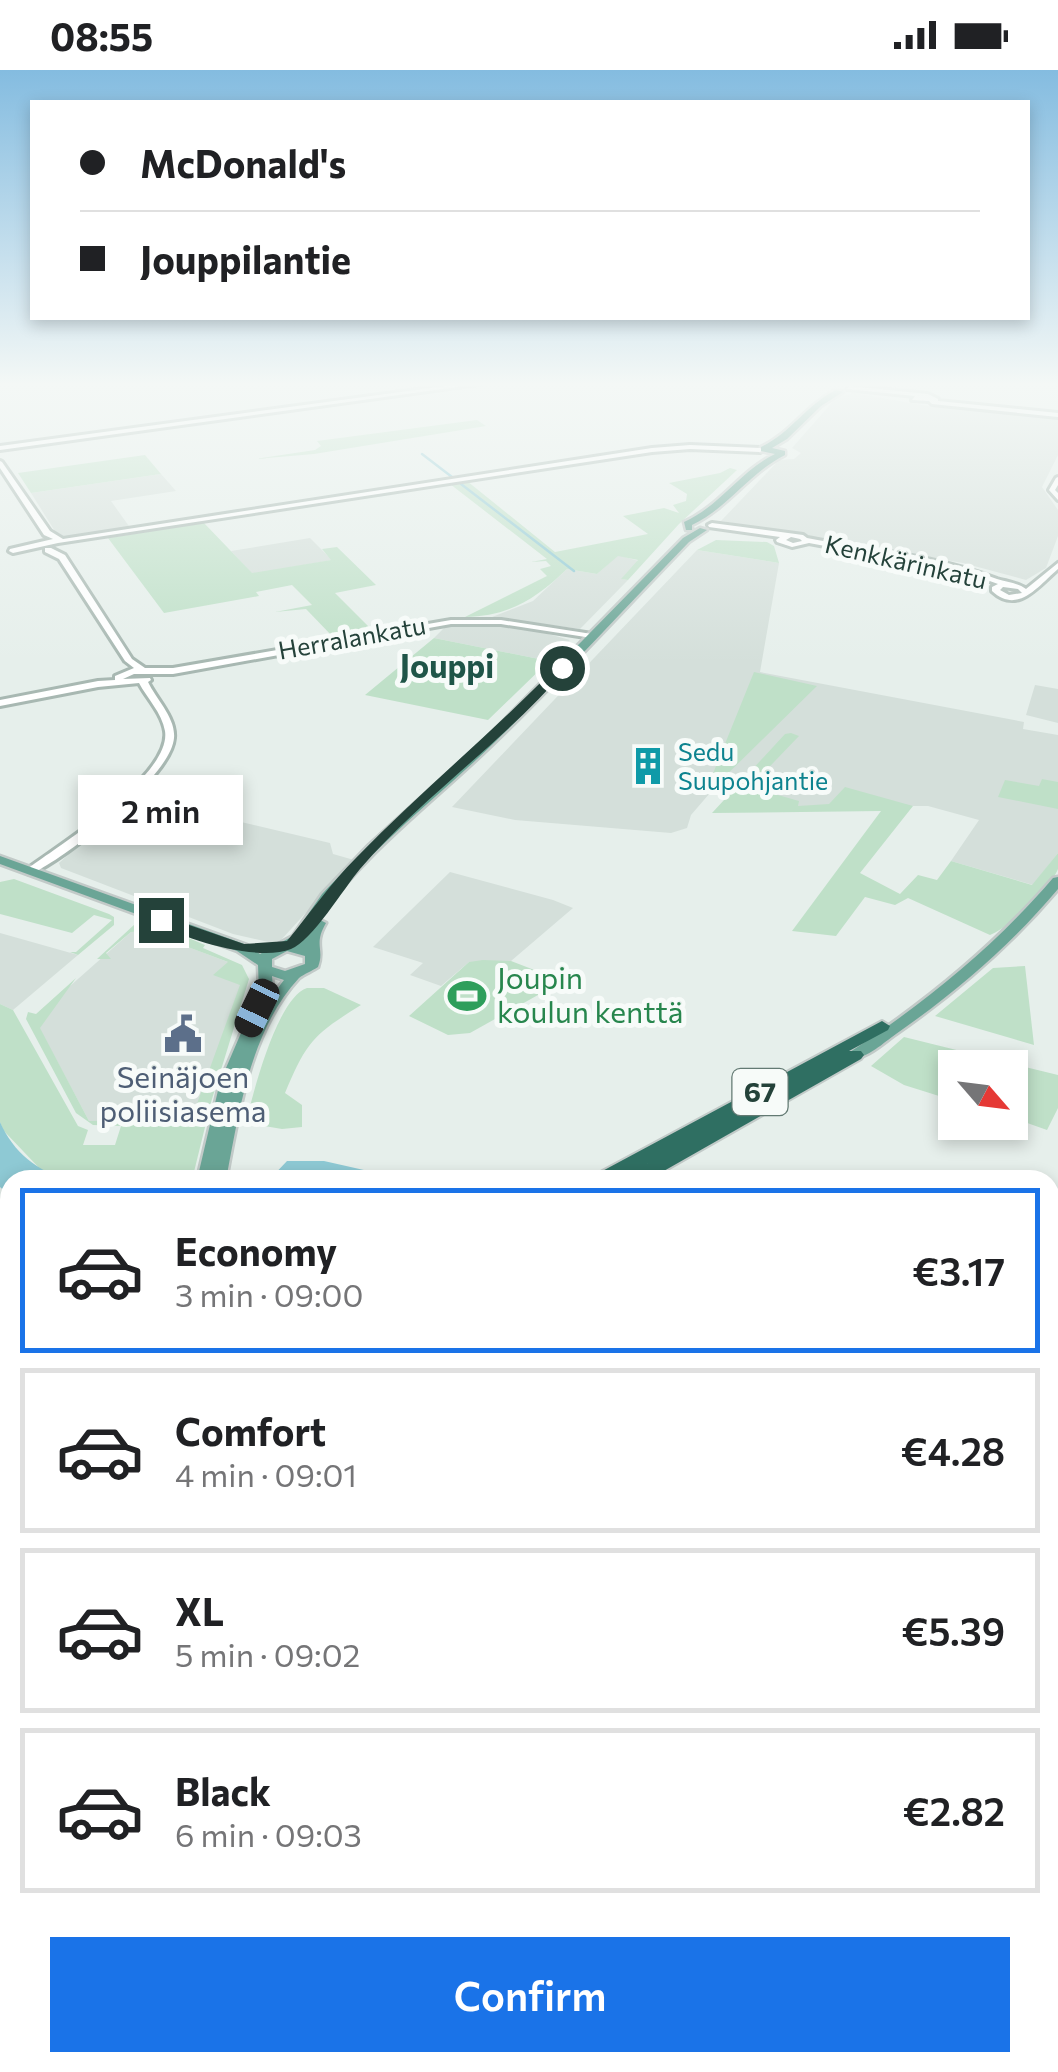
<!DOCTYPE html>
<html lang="en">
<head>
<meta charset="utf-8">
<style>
  :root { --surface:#fff; --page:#f6f6f6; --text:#202124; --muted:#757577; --line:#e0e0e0; --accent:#1a73e8 }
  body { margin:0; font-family:Commissioner,sans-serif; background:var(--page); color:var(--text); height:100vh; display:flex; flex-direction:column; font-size:38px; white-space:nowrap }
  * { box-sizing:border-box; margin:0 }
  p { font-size:32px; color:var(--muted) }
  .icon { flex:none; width:55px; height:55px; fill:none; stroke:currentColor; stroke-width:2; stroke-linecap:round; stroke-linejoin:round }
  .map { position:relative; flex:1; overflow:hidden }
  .sheet { position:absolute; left:0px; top:1100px; width:1060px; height:902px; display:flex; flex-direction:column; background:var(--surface); border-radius:30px 30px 0 0; box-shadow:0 5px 15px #0003 }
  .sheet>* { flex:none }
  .guide { position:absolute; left:30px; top:30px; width:1000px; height:220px; border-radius:0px; box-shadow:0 5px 15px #0003; display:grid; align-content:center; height:220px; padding:0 50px; background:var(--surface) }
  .needle { width:65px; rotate:118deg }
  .buttons { position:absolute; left:938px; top:980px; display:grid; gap:20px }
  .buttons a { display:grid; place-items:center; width:90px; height:90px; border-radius:0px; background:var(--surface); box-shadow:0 5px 15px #0003; font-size:50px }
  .end { position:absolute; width:45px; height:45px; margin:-22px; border:12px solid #24423a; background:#fff; box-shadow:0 0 0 5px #fff }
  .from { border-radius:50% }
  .bubble { position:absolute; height:70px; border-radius:0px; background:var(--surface); box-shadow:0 5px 15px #0003; font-size:32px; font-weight:600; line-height:70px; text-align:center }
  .car { position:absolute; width:30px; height:60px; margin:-30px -15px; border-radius:12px; box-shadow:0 0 8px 2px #0007; background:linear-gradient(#222 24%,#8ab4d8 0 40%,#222 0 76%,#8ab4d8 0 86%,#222 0) }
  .guide b { display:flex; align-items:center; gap:35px; height:95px; font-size:38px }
  .guide b+b { border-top:2px solid var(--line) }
  .guide i { width:25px; height:25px; background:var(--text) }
  ul { padding:18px 0 0; list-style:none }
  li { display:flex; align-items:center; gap:30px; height:165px; margin:0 20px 15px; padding:0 30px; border:5px solid var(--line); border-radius:0px }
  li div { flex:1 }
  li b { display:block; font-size:38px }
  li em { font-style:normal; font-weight:600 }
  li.selected { border-color:var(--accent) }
  li>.icon { width:90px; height:90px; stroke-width:1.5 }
  .button { display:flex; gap:20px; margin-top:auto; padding:20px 50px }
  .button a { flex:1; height:115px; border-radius:0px; background:var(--accent); color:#fff; font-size:40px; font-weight:600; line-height:115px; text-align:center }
  .status { display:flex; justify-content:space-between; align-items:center; height:70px; padding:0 50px; background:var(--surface); direction:ltr }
  .status svg { height:28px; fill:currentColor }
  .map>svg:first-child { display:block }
</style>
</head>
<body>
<div class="status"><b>08:55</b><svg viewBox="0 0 49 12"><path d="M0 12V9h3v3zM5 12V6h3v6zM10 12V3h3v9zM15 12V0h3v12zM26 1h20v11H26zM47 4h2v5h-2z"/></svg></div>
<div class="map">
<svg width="1058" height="2002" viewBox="0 0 1058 2002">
  <rect width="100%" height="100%" fill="#e6efeb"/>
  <path fill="#d4dfda" d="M 854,323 L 921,335 L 1058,349 L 1058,385 L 1042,417 L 1058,440 L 1058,466 L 1046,498 L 1026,510 L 963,493 L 721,451 L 779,390 L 794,389 L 801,383 L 792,378 L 836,328 Z
    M 161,404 L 176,421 L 111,431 L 131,459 L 69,469 L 58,466 L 31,423 Z
    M 310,468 L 332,490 L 252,504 L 231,481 Z
    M 697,480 L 779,493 L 760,602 L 1024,652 L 1023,659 L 1058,665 L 1058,783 L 1033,815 L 951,791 L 979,750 L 928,736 L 797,736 L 716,716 L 691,745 L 687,758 L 671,763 L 515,750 L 452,737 Z
    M 618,485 L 639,491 L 622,509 L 628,510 L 580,559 L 492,547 L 533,531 L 567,499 L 597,504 Z
    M 489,553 L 519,556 L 570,570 L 549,591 L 434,568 L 448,554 Z
    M 1035,615 L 1058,619 L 1058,653 L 1026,645 Z
    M 139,728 L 330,773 L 333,784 L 354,790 L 281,870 L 273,873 L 233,864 L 61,798 L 59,793 L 69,784 Z
    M 450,802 L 553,830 L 573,838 L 511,891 L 469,892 L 441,916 L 410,905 L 423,893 L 373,877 Z
    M 146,861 L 241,897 L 246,916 L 199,1043 L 185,1042 L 181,1052 L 89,1051 L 34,948 L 131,862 Z
    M 0,863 L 78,885 L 13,940 L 0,934 Z
    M 0,1439 L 10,1440 L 10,1673 L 0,1672 Z
    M 283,1993 L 420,1993 L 409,2002 L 288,2002 Z
    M 906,1993 L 906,1992 L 1017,1993 L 992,2002 L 880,2002 Z"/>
  <path fill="#bfe0c8" d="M 477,350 L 486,356 L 314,384 L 255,389 L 315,380 L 321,376 L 317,371 Z
    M 145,385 L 161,404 L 31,423 L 18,403 Z
    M 730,398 L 737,400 L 679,454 L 628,510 L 621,509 L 638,490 L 618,486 L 597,504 L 567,499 C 536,529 509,546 465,547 L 547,506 L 540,499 L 551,496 L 546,491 L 531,492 L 547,489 L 450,414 L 467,411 L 555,482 L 648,464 L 623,446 L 664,438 L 679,443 L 673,435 L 686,431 L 687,424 L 669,413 L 720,403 Z
    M 204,453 L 252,503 L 331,490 L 322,479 L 337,477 L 376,515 L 335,523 L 371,559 L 333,567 L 306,539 L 275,542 L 312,535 L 292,515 L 256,522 L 259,526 L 164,543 L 108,468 Z
    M 716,470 L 767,472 L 774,476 L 779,493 L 697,480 Z
    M 434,568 L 549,591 L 488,650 L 365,625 Z
    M 754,602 L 817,616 L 708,723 L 710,711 Z
    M 791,663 L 799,666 L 750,717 L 799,731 L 798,736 L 829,734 L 845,717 L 913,736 L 860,803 L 900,824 L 918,805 L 937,810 L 951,791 L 1032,815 L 1058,783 C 1058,788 1058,794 1058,799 C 1051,817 1008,859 990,865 L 908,828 L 895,835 L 865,827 L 836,866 L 792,861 L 881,741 L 712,743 L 785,664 Z
    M 1042,709 L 1058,712 L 1058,739 L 998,727 L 1005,710 L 1039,716 Z
    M 14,809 L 109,844 L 114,847 L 114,855 L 78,885 L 70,882 L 76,882 L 112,850 L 94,845 L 72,863 L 0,844 L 0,812 Z
    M 149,851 L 205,875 L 203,878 L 242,895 L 249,909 L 208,1042 L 194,1042 L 240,915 L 213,905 L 228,892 L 145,861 L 131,862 L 106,883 L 111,889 L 97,889 L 135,854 Z
    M 483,890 L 511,891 L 563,911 L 470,963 L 448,965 L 409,946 L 469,892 Z
    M 1025,896 L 1034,975 L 935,946 L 993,898 Z
    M 76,908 L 40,958 L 89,1051 L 207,1049 L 192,1110 L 69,1110 L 43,1102 L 3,1060 L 0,1052 L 0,934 L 13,940 L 78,1056 L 88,1060 L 83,1075 L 115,1075 L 121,1056 L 93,1055 L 76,1043 L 26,949 L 28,942 L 36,944 Z
    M 307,918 L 324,918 L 361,935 C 313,965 307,971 285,1023 L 302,1035 L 302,1057 L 282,1059 L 246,1053 C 253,1023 277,928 307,918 Z
    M 904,967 L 1058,1005 L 1058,1038 L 1047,1060 L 1010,1047 L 1010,998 L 955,998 L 955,1031 L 904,1015 L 871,996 Z
    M 1050,1358 L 1058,1367 L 1058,1520 L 1050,1520 Z
    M 1050,1572 L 1058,1572 L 1058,1715 L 1050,1717 Z
    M 0,1856 L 10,1857 L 10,1962 L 0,1987 Z
    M 135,1992 L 231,1993 L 241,2002 L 122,2002 Z
    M 543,1992 C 580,1992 636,1982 667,2002 L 535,2002 Z"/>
  <path fill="#8ec9d4" d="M 0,1052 C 13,1082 38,1102 69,1110 L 10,1110 L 10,1126 L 0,1117 Z
    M 287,1091 L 324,1091 L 386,1105 L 426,1105 L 452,1110 L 269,1110 Z"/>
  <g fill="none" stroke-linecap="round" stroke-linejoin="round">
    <path stroke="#8ec9d4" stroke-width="2.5" d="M 422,384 L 452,407
      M 461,414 L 574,501"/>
    <g stroke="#a8b8b2" stroke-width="6">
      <path id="minor" d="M 475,312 L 493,312 L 0,380 L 0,376 Z
        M 849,316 L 928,324 L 938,329 L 938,331 L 1058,343 L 1058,347 L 932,334 L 929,331 L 912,330 L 915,326 L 847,319 Z
        M 690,375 L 760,378 L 763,380 L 760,382 L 690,379 L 652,382 L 58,473 L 13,483 L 9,481 L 10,479 L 53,469 L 44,465 L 0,398 L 0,391 L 2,392 L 50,461 L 63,469 L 652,378 Z
        M 1058,407 L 1058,415 L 1055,420 L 1058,423 L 1058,430 L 1049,420 L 1056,408 Z
        M 712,453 L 803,465 L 807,468 C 870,480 937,486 997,509 C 1007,512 1018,513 1026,519 L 1058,493 L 1058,499 C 1038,516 1018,545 992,521 L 992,517 L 998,514 L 965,502 L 809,473 L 792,477 L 777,472 L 776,470 L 780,467 L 709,457 L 708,455 ZM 791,467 L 800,469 L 802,471 L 793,473 L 786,470 ZM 1003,517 L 1018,519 L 1022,523 L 1009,525 L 1000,520 Z
        M 45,478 L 51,478 L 65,485 L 132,589 L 145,598 L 173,598 L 451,550 L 501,550 L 592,564 L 596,566 L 592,568 L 501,554 L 451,554 L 173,604 L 134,604 L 123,609 L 150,608 L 151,610 L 148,612 C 156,629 176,648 174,668 C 171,707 66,788 31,804 L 27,803 L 27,799 C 60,775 172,705 165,661 C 162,643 147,628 139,613 L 98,617 L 0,636 L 0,630 L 98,611 L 115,610 L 115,606 L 134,598 L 125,591 L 59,489 L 45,482 Z"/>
    </g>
    <g stroke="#c2cac8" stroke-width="5">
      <path id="major" d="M 836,320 L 843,322 L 821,336 L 787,369 L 772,378 L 785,381 L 785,385 C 749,403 728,438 692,455 L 692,460 L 686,460 L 684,452 C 720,436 740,401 775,384 L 761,381 L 761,377 C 791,363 807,334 836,320 Z
        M 700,458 L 707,460 L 689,472 C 625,538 563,606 497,670 C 437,729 366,780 318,849 L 326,853 C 313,875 325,879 318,897 C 312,901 304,904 299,908 C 250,961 239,1042 226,1110 L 197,1110 L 220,1012 L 259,921 L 258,895 L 237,881 L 0,794 L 0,786 L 247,875 L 260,884 L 293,866 L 322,824 L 369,775 L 489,666 L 683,468 ZM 287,881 L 305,886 L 305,894 L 285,901 L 272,897 L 272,889 ZM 272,906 L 284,910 L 271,927 L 273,921 Z
        M 1058,807 L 1058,819 C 1011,875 956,922 896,964 C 883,973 866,990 850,988 L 848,985 L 850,982 C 926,932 994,877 1053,808 Z
        M 0,1392 L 10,1392 L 10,1408 L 4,1408 L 10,1409 L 10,1425 L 0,1424 Z
        M 1050,1538 L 1058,1538 L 1058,1558 L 1050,1558 Z
        M 10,1722 L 10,1789 L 0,1795 L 0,1728 Z"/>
    </g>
    <g stroke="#c2cac8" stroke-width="4">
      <path id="highway" d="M 882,951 L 890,956 L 888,960 L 849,981 L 861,981 L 864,985 L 861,989 L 648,1110 L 624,1110 L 626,1105 L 814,1001 L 617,1110 L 593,1110 L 595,1105 Z
        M 10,1981 L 10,1992 L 36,1992 L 33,2002 L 1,2002 Z
        M 38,1992 L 69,1992 L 66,2002 L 34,2002 Z
        M 89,1992 L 127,1992 L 123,2002 L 85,2002 Z
        M 240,1992 L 275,1992 L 279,2002 L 244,2002 Z"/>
    </g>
    <use href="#minor" fill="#fff" fill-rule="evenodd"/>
    <use href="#major" fill="#6aa596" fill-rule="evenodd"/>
    <use href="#highway" fill="#2f6f62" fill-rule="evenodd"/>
    <g stroke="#5f7d75" stroke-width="8">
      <path id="rail" d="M 1050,1962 L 1058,1959
        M 943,2002 L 968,1992"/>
    </g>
    <use href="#rail" stroke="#f7fbf9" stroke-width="4" stroke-dasharray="11" stroke-linecap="butt"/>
  </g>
  <linearGradient id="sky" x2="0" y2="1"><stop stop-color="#84bce0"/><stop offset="0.53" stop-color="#f4f8f6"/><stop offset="1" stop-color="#f4f8f6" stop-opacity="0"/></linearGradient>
  <rect width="1058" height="593" fill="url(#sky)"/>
  <path fill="#24423a" d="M 558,595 L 567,598 C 505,671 423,726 360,799 C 344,818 312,871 291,879 C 259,892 181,870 154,850 L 166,847 L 244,874 L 287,871 C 310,843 331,813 356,788 C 421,721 493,662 558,595 Z"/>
  <defs>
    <g id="building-bare" transform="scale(3)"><path d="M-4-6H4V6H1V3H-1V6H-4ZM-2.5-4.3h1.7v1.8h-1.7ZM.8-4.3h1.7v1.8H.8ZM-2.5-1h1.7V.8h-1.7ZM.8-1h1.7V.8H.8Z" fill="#0f9aa8" stroke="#f7fbf9" stroke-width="2.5" paint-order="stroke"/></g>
    <g id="stadium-bare" transform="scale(3)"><path d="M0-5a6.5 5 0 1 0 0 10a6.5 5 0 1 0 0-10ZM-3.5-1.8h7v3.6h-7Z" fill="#2e9e5b" stroke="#f7fbf9" stroke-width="2.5" paint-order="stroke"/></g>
    <g id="civic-bare" transform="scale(3)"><path d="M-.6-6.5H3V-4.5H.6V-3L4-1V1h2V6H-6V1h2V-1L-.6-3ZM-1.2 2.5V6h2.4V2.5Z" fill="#5c6f8a" stroke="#f7fbf9" stroke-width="2.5" paint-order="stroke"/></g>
  </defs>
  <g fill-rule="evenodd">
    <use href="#building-bare" x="648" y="696"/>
    <use href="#stadium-bare" x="467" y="926"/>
    <use href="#civic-bare" x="183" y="964"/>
  </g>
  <g text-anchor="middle" stroke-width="10" stroke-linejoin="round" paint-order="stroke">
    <g font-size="25" fill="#24423a" stroke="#f7fbf9">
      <text transform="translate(906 492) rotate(13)" y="9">Kenkkärinkatu</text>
      <text transform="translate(352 568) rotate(-10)" y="9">Herralankatu</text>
    </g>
    <g font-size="25" fill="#0d838f" stroke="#f7fbf9" text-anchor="start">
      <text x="678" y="691">Sedu<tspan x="678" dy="29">Suupohjantie</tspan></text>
    </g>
    <rect fill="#f7fbf9" stroke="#637a73" stroke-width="2.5" x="732.5" y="999" width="55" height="46" rx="8"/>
    <g font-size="28" font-weight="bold" fill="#24423a">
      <text x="760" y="1032">67</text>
    </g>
    <g font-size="30" fill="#27864d" stroke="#f7fbf9" text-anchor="start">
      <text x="497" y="919">Joupin<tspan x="497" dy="34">koulun kenttä</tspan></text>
    </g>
    <g font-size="30" fill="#4e5e75" stroke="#f7fbf9">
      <text x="183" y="1018">Seinäjoen<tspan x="183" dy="34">poliisiasema</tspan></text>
    </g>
    <g font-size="32" font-weight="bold" fill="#1f5548" stroke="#f7fbf9">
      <text x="447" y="608">Jouppi</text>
    </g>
  </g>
</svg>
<div class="buttons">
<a><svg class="needle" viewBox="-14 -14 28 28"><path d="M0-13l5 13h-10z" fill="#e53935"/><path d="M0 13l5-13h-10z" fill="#757577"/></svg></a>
</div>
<i class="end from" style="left:562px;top:598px"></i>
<i class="end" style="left:161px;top:850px"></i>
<div class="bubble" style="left:78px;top:705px;width:165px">2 min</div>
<i class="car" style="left:257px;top:938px;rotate:206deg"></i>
<div class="guide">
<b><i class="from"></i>McDonald's</b>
<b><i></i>Jouppilantie</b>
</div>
<section class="sheet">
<ul>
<li class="selected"><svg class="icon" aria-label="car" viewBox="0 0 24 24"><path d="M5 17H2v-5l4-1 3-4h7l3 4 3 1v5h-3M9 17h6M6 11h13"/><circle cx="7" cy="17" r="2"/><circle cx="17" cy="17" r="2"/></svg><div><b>Economy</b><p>3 min · 09:00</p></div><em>€3.17</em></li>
<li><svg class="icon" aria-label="car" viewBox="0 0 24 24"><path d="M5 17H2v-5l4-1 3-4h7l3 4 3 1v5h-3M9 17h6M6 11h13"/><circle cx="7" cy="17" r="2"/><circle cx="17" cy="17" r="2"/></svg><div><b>Comfort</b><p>4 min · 09:01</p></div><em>€4.28</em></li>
<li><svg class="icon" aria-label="car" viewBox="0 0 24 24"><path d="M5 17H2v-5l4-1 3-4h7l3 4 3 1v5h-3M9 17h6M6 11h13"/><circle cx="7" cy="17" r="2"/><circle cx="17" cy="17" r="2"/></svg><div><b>XL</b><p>5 min · 09:02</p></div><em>€5.39</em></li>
<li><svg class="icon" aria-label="car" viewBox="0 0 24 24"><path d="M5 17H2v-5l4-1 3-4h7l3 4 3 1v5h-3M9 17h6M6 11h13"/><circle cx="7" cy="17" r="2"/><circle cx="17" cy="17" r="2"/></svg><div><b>Black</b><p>6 min · 09:03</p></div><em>€2.82</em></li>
</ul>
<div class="button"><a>Confirm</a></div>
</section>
</div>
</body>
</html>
